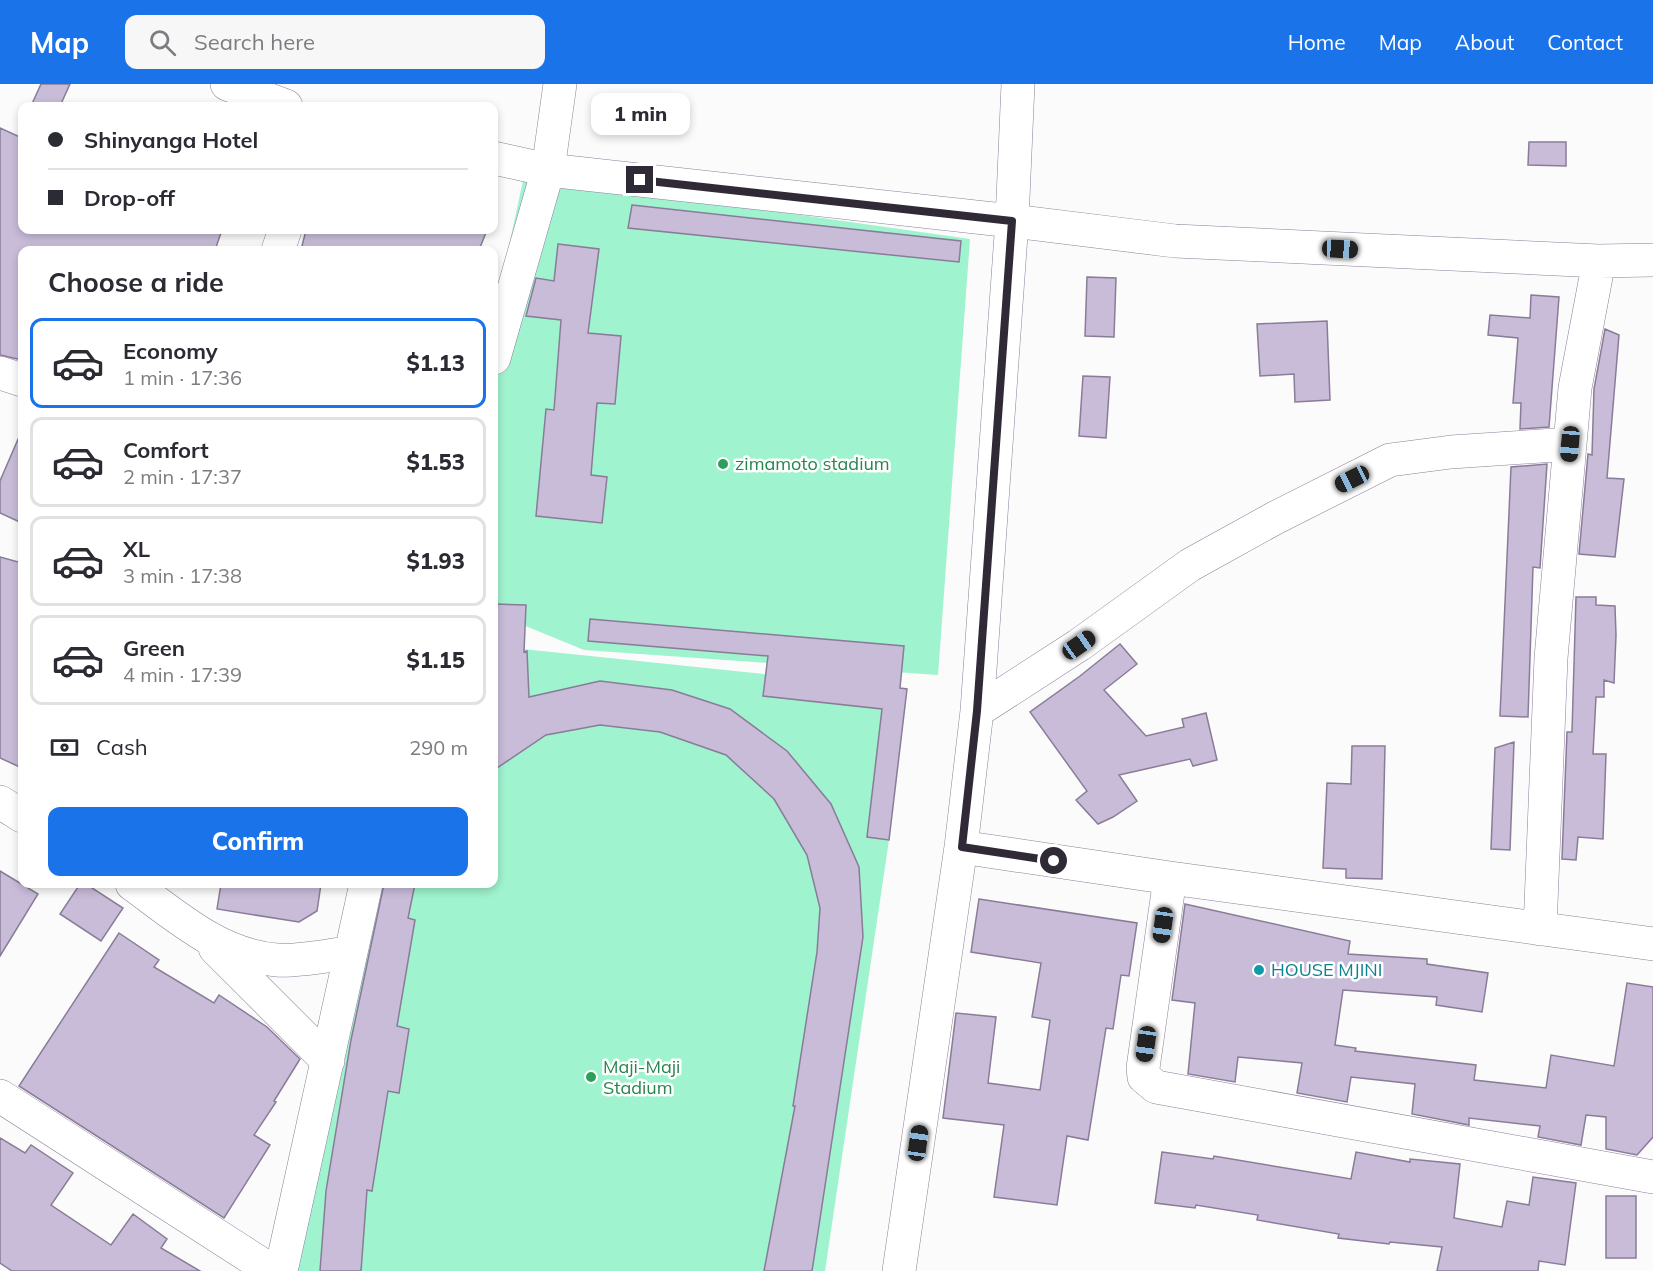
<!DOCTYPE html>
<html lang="en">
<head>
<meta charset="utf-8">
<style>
  :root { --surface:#fff; --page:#f7f7f7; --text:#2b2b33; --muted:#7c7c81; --line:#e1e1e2; --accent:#1a73e8 }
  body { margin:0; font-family:Mulish,sans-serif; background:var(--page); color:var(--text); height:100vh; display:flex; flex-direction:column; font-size:22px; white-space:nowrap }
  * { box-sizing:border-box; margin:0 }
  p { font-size:20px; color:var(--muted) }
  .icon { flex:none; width:33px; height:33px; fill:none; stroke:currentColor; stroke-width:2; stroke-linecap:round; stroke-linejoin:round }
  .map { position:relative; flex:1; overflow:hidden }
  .side { position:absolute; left:18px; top:162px; width:480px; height:642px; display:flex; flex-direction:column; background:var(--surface); border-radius:12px; box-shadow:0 3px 9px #0003 }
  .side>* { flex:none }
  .banner { position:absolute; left:18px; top:18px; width:480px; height:132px; border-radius:12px; box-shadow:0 3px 9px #0003; display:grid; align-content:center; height:132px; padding:0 30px; background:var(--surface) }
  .end { position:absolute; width:27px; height:27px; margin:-14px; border:8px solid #302a36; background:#fff; box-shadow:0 0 0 3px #fff }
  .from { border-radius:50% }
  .bubble { position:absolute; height:42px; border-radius:12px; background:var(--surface); box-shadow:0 3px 9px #0003; font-size:20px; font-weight:800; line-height:42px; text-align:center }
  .car { position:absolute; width:18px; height:36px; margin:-18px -9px; border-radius:8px; box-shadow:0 0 4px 2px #0007; background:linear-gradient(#222 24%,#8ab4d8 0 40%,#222 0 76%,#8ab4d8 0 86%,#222 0) }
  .banner b { display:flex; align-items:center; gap:21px; height:57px; font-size:22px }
  .banner b+b { border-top:2px solid var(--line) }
  .banner i { width:15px; height:15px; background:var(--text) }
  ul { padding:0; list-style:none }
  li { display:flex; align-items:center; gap:18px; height:90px; margin:0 12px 9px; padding:0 18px; border:3px solid var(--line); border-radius:12px }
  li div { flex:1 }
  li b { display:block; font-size:22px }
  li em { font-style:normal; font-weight:800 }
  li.current { border-color:var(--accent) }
  li>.icon { width:54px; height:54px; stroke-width:1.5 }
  h2 { padding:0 30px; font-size:27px; line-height:72px }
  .pay { display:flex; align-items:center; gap:15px; height:66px; padding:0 30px; font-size:22px }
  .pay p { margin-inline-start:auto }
  .button { display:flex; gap:12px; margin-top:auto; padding:12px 30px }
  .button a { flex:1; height:69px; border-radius:12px; background:var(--accent); color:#fff; font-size:24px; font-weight:800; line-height:69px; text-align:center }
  header { display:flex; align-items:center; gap:36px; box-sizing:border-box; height:84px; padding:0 30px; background:var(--accent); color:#fff }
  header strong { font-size:28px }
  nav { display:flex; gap:33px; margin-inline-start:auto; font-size:21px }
  .search { width:420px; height:54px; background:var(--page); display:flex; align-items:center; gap:15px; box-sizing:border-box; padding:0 21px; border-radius:12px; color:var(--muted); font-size:22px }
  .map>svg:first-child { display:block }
</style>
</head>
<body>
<header>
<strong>Map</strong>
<div class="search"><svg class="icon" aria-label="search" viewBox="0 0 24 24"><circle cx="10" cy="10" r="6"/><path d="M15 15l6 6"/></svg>Search here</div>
<nav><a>Home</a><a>Map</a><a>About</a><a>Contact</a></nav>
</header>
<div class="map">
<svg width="1653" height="1187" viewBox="0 0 1653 1187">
  <rect width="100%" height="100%" fill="#fbfbfb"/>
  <path fill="#9ff3ce" d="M 524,92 L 970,155 L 938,591 L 584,566 L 494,529 L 494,231 Z
    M 494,562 L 907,605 L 889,756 L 825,1187 L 287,1187 L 370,800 L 494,800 Z"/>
  <path fill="#c9bcd9" stroke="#897c98" stroke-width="1.5" d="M 41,0 L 70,0 L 60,22 L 31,22 Z
    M 0,44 L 22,54 L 22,146 L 222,146 L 215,166 L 22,166 L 22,276 L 0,271 Z
    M 1529,58 L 1566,58 L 1566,82 L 1528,81 Z
    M 632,121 L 961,157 L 959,178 L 628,144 Z
    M 306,146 L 487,146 L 479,166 L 301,166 Z
    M 558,160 L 599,165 L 588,249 L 621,252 L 615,320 L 597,319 L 591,391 L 607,393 L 602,439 L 536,432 L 546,325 L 554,326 L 561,236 L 526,232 L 536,194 L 554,197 Z
    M 1087,193 L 1116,194 L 1114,253 L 1085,252 Z
    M 1531,211 L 1559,213 L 1549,343 L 1520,345 L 1521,319 L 1513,319 L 1518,254 L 1488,251 L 1490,231 L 1530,234 Z
    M 1327,237 L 1330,316 L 1295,318 L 1294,290 L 1260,292 L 1257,240 Z
    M 1605,245 L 1619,251 L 1607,394 L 1624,395 L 1615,473 L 1579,470 L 1588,370 L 1592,371 L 1594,305 Z
    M 1083,292 L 1110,293 L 1106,354 L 1079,352 Z
    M 22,346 L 22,439 L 0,429 L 0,397 Z
    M 1547,380 L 1540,484 L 1533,483 L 1528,633 L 1500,632 L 1511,383 Z
    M 0,473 L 22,479 L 22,684 L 0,674 Z
    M 1576,513 L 1596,513 L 1596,521 L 1615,522 L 1616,551 L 1614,599 L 1604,596 L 1604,613 L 1596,613 L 1593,670 L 1606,670 L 1603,755 L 1578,753 L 1576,776 L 1562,775 L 1567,648 L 1572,648 Z
    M 494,520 L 526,521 L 524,568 L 527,567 L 529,613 L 600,597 L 672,606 L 730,625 L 787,667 L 831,720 L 859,783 L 863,853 L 812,1187 L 764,1187 L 795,1022 L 793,1022 L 817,868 L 820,824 L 807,771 L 774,715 L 726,671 L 660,648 L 600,641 L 546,651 L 494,686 Z
    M 590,535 L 904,562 L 900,604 L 907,605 L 889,756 L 867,753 L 882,625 L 763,612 L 768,572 L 588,557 Z
    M 1120,560 L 1137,580 L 1104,606 L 1146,652 L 1184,643 L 1182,635 L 1206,629 L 1217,676 L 1193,682 L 1190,675 L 1119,691 L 1137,717 L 1113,733 L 1098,740 L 1076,716 L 1087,707 L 1030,628 L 1080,592 Z
    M 1514,658 L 1510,766 L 1491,765 L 1495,664 Z
    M 1352,662 L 1385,662 L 1382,795 L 1346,794 L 1346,785 L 1323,784 L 1327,699 L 1351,700 Z
    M 0,787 L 38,810 L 0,872 Z
    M 80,800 L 86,800 L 123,824 L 101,857 L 60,830 Z
    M 221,800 L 321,800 L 317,827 L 299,838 L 217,825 Z
    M 384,800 L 415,800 L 408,834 L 415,836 L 397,942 L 409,945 L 399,1009 L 388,1007 L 372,1107 L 367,1106 L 361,1187 L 320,1187 L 326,1107 L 351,956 Z
    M 979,815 L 1137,839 L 1129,892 L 1121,891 L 1113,945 L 1106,944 L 1088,1056 L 1067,1052 L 1057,1121 L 994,1113 L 1004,1041 L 943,1034 L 956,929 L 996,933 L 988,999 L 1040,1006 L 1050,936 L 1032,933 L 1041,879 L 971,868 Z
    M 1185,820 L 1350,857 L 1348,870 L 1427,875 L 1427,880 L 1488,889 L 1482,928 L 1436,921 L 1437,913 L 1343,906 L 1335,961 L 1356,964 L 1355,967 L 1476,981 L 1474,996 L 1546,1004 L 1551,971 L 1614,982 L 1627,899 L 1653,903 L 1653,1053 L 1637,1071 L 1606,1065 L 1606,1033 L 1586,1031 L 1581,1061 L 1538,1053 L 1540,1042 L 1469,1034 L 1469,1041 L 1412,1030 L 1415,1000 L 1351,993 L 1347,1018 L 1297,1009 L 1302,979 L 1238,973 L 1235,998 L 1188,990 L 1195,919 L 1172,916 Z
    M 119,849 L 159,876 L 154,883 L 214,919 L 219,911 L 267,943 L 300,975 L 274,1017 L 276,1018 L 254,1051 L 270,1061 L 224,1134 L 19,1002 Z
    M 0,1054 L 25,1069 L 31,1061 L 73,1089 L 51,1121 L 111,1161 L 133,1130 L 167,1155 L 161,1164 L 200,1187 L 12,1187 L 0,1179 Z
    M 1162,1068 L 1213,1075 L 1214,1072 L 1351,1095 L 1356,1068 L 1410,1078 L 1410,1075 L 1460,1080 L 1454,1134 L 1502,1143 L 1507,1117 L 1529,1121 L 1533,1093 L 1576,1099 L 1565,1181 L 1539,1177 L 1538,1187 L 1437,1187 L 1442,1163 L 1390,1158 L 1389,1160 L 1338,1154 L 1339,1150 L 1257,1136 L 1258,1131 L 1196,1121 L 1195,1124 L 1155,1119 Z
    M 1606,1112 L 1636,1112 L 1636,1174 L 1606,1174 Z"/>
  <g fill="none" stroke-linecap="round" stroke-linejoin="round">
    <g stroke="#8c7f9b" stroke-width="34">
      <path id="minor" d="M 227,0 L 286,22
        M 494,74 L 548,86 L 1012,137 L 1175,157 L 1599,177 L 1653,176
        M 278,166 L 285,146
        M 494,274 L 548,86 L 560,0
        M 0,289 L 22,296
        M 977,627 L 1079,561 L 1190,481 L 1275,434 L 1390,376 L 1451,368 L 1570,360
        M 0,718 L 22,732
        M 961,763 L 1170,794 L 1653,860
        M 1170,794 L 1143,984 L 1144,993 L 1156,1003 L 1653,1093
        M 132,800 C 176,832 220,872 277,876 C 297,878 329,871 350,869
        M 1540,845 L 1551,574 L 1570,360 L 1575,304 L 1599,177
        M 215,864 L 328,977
        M 0,1012 L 272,1187
        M 281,1187 L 366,800
        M 899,1187 L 961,763 L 977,627 L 1012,137 L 1018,0"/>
    </g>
    <use href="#minor" stroke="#fff" stroke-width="33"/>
  </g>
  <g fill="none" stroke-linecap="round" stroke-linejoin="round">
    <path stroke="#302a36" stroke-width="8" d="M 640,96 L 1012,137 L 977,627 L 962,763 L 1054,777"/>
  </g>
  <g fill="#2e9e5b" stroke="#fff" stroke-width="2">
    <circle cx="723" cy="380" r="6"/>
    <circle cx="591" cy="993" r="6"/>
  </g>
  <circle fill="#0f9aa8" stroke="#fff" stroke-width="2" cx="1259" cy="886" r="6"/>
  <g text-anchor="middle" stroke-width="5" stroke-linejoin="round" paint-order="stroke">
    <g font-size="18" fill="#27864d" stroke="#fff" text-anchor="start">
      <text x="735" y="386">zimamoto stadium</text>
      <text x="603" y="989">Maji-Maji<tspan x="603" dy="21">Stadium</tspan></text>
    </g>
    <g font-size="18" fill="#0d838f" stroke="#fff" text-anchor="start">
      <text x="1271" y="892">HOUSE MJINI</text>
    </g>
  </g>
</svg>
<i class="end from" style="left:1054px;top:777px"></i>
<i class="end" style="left:640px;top:96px"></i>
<div class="bubble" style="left:591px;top:9px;width:99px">1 min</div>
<i class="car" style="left:1340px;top:165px;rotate:93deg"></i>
<i class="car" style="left:1570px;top:360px;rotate:185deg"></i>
<i class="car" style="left:1352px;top:395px;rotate:243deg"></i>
<i class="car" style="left:1079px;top:561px;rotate:55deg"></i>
<i class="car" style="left:1163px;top:841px;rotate:188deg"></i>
<i class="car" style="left:1146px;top:960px;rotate:188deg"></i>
<i class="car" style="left:918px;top:1059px;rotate:8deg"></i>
<div class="banner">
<b><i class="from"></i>Shinyanga Hotel</b>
<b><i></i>Drop-off</b>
</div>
<section class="side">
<h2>Choose a ride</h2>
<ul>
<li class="current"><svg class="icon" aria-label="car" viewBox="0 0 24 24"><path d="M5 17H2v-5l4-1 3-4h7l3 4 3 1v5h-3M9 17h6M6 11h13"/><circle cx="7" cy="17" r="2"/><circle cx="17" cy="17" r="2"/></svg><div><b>Economy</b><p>1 min · 17:36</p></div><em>$1.13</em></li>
<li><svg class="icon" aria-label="car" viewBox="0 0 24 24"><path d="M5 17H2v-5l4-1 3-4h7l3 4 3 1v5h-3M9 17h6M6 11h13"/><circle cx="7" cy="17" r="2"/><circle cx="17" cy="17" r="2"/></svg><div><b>Comfort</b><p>2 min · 17:37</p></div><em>$1.53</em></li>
<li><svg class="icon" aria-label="car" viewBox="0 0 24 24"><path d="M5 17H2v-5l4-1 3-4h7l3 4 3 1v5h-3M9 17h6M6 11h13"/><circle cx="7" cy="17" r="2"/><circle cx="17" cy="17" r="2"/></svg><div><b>XL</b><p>3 min · 17:38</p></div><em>$1.93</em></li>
<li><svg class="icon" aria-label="car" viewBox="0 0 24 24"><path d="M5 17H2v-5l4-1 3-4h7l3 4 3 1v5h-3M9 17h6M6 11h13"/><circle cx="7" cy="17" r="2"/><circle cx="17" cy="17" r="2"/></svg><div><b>Green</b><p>4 min · 17:39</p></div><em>$1.15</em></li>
</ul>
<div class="pay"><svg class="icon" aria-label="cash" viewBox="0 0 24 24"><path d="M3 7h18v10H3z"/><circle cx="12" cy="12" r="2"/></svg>Cash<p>290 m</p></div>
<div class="button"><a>Confirm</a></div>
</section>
</div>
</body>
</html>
